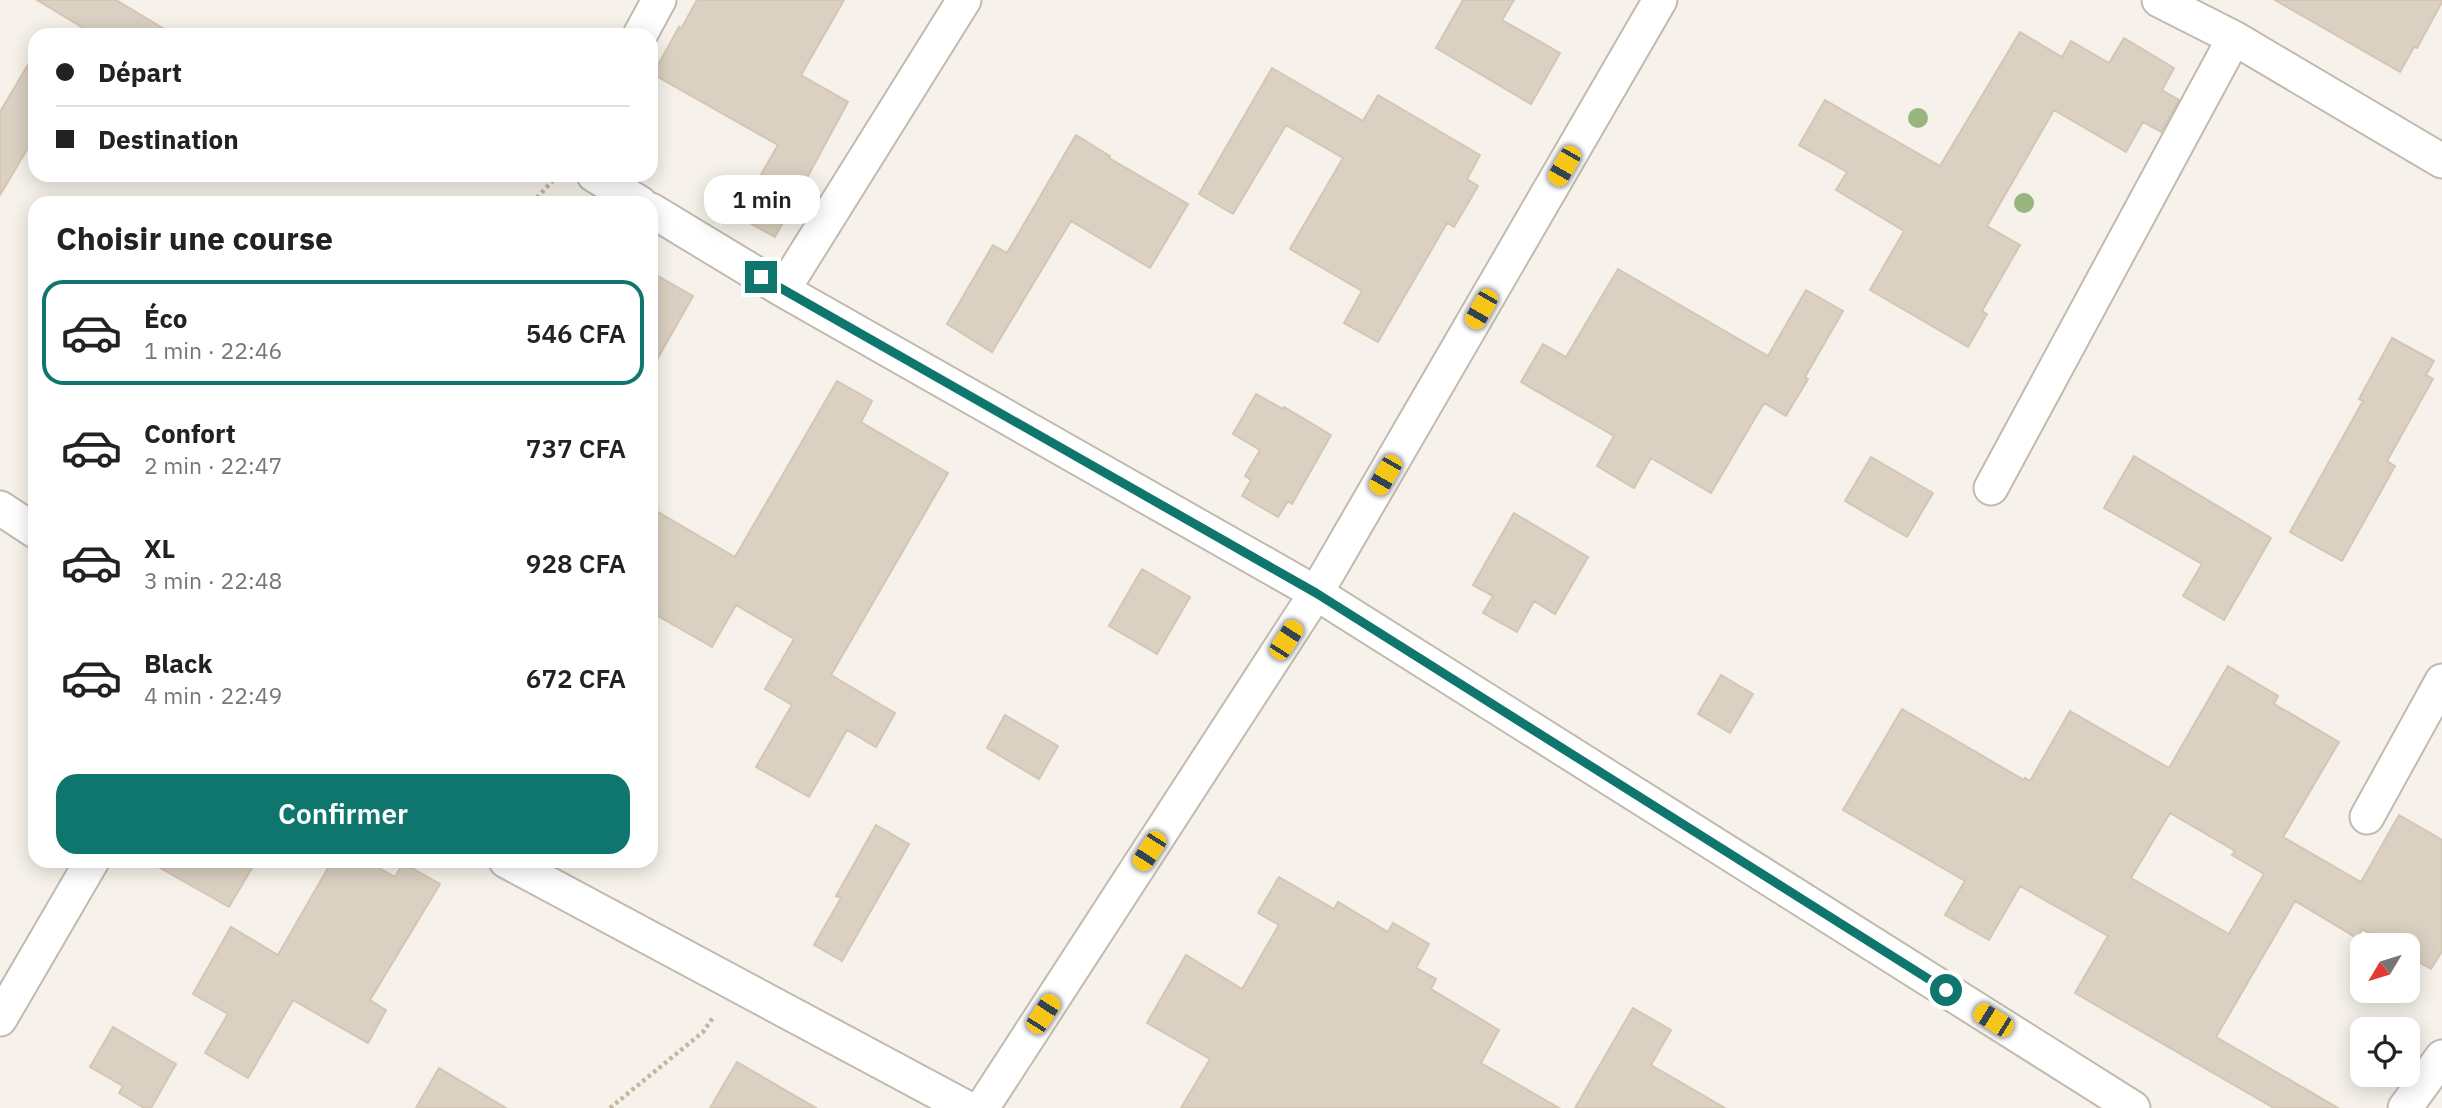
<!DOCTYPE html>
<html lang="fr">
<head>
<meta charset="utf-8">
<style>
  :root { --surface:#fff; --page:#f2f2f2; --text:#222; --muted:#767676; --line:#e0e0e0; --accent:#0f766e }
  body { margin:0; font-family:"IBM Plex Sans",sans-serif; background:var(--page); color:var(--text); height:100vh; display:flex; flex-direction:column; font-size:26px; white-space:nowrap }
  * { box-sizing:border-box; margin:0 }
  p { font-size:23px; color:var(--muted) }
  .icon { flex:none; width:38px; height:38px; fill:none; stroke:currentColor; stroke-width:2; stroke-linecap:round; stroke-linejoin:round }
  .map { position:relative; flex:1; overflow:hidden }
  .sheet { position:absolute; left:28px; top:196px; width:630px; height:672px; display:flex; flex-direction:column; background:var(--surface); border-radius:21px; box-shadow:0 4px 18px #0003 }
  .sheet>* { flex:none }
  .banner { position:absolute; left:28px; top:28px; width:630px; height:154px; border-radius:21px; box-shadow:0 4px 18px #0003; display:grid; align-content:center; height:154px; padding:0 28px; background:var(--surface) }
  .needle { width:46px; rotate:232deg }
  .tools { position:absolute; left:2350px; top:933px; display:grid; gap:14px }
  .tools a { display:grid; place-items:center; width:70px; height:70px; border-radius:14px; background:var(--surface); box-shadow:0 4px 18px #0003; font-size:35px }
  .end { position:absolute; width:32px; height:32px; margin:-16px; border:9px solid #0f766e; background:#fff; box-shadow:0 0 0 4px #fff }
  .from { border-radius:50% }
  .bubble { position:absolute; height:49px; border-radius:21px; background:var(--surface); box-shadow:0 4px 18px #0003; font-size:23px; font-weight:600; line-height:49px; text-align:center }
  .car { position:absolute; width:21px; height:42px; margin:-21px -10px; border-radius:9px; box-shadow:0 0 5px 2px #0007; background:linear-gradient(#f5c518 24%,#345 0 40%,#f5c518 0 76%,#345 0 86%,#f5c518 0) }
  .banner b { display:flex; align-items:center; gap:24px; height:66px; font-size:26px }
  .banner b+b { border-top:2px solid var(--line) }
  .banner i { width:18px; height:18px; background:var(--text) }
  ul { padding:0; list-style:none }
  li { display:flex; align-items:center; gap:21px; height:105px; margin:0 14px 10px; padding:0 14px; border:4px solid transparent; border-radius:21px }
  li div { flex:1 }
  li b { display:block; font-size:26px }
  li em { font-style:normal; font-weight:600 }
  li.current { border-color:var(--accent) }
  li>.icon { width:63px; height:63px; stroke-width:1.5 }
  h2 { padding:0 28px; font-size:32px; line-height:84px }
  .cta { display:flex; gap:14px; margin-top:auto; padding:14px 28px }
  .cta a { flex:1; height:80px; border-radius:21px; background:var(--accent); color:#fff; font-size:28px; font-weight:600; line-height:80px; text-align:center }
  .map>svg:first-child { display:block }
</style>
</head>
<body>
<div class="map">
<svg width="2442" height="1108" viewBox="0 0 2442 1108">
  <rect width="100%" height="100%" fill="#f6f2eb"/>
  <path fill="#dbd1c2" stroke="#d4c6b2" stroke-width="2" fill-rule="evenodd" d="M 37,0 L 116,0 L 174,35 L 95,35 Z
    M 697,0 L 844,0 L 801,75 L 848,102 L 775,237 L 737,216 L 778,145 L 653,74 L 679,27 L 681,29 Z
    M 1463,0 L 1514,0 L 1502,20 L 1560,53 L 1531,104 L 1436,48 Z
    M 2275,0 L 2442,0 L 2442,2 L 2417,48 L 2414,47 L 2400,72 Z
    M 2020,32 L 2062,57 L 2071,41 L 2109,63 L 2124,38 L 2174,68 L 2162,90 L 2179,100 L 2161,132 L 2143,122 L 2126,152 L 2054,110 L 1987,226 L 2020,245 L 1982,311 L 1987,314 L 1968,347 L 1870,290 L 1904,231 L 1836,190 L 1847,172 L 1799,145 L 1825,100 L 1940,166 Z
    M 35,53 L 35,136 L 0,195 L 0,112 Z
    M 1272,68 L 1363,121 L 1378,95 L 1480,155 L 1467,179 L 1478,186 L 1454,227 L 1447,223 L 1378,342 L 1344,323 L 1362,291 L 1290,249 L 1343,158 L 1286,125 L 1233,214 L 1199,194 Z
    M 1076,135 L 1110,156 L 1109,158 L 1188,204 L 1150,268 L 1071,221 L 992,352 L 947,324 L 993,245 L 1007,253 Z
    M 1618,269 L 1768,356 L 1806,290 L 1843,311 L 1805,377 L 1808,379 L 1786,416 L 1764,403 L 1711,493 L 1651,458 L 1634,488 L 1597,466 L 1614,436 L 1521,382 L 1543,344 L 1566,357 Z
    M 651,272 L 693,296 L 651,370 Z
    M 2392,338 L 2434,361 L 2426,375 L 2433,379 L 2387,461 L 2395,466 L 2342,561 L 2290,532 L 2363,401 L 2359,399 Z
    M 837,381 L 872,401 L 861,422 L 948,473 L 831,675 L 895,713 L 876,747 L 847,730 L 809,797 L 756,767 L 792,705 L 765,689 L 794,639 L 736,605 L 712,647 L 651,612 L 651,508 L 735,557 Z
    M 1256,394 L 1283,409 L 1284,407 L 1331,435 L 1292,504 L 1288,501 L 1278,517 L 1242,496 L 1251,480 L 1245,476 L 1260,450 L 1233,434 Z
    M 2134,456 L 2271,538 L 2224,620 L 2183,596 L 2202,564 L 2104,508 Z
    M 1871,457 L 1933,493 L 1907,537 L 1845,501 Z
    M 1514,513 L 1588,557 L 1555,614 L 1534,601 L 1517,632 L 1483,613 L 1493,596 L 1473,585 Z
    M 1142,569 L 1190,597 L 1157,654 L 1109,626 Z
    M 2228,666 L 2278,696 L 2274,704 L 2339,742 L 2283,837 L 2361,882 L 2399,815 L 2442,840 L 2442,951 L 2431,969 L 2408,956 L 2408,945 L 2389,945 L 2362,929 L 2357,938 L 2295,901 L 2216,1037 L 2338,1108 L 2274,1108 L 2075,993 L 2108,936 L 2020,886 L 1989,940 L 1945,915 L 1965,881 L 1843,810 L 1902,709 L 2024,780 L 2025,778 L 2030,781 L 2070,711 L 2169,768 ZM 2170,813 L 2235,851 L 2232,855 L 2264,874 L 2229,934 L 2131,878 Z
    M 1721,675 L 1753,694 L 1730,733 L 1698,714 Z
    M 1005,715 L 1058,746 L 1039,779 L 987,748 Z
    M 876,825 L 909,844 L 842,961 L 814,945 L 841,898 L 836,896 Z
    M 148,861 L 256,861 L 229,907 Z
    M 332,861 L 366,861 L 395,877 L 403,863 L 440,884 L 370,1000 L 386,1010 L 368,1043 L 293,1000 L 248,1078 L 205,1053 L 228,1014 L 193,994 L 231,927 L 278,955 Z
    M 1279,877 L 1334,909 L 1338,902 L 1388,932 L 1393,923 L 1429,944 L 1416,968 L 1436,979 L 1431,989 L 1499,1030 L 1481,1063 L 1559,1108 L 1181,1108 L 1210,1059 L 1147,1023 L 1186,955 L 1242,989 L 1279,925 L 1258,913 Z
    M 1633,1008 L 1671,1030 L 1651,1065 L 1725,1108 L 1575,1108 Z
    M 113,1027 L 176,1064 L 151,1108 L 144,1108 L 119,1093 L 123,1086 L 90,1067 Z
    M 737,1062 L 816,1108 L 710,1108 Z
    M 439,1068 L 506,1108 L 416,1108 Z"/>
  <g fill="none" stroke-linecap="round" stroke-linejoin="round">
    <g stroke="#c2baad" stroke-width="37">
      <path id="street" d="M 2159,0 L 2234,38 L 2442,161
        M 640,35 L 659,0
        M 594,175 L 640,203
        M 651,210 L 783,290 L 1316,593 L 2133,1108
        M 783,290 L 964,0
        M 1991,488 L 2234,38
        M 0,508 L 35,531
        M 2367,817 L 2442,681
        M 506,861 L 967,1108
        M 0,1019 L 92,861
        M 982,1108 L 1316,593 L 1660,0
        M 2405,1108 L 2442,1057"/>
    </g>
    <path stroke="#c5b69d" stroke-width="4.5" stroke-dasharray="3.5 3.5" stroke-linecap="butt" d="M 532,203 L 557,176
      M 610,1108 L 703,1032 L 714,1016"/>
    <use href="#street" stroke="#fff" stroke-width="33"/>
  </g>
  <g fill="#98b47f">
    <circle cx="1918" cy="118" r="10"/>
    <circle cx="2024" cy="203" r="10"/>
  </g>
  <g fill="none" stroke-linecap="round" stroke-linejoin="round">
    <path stroke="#0f766e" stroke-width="9" d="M 761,277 L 1316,593 L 1946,990"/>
  </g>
</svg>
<div class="tools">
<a><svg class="needle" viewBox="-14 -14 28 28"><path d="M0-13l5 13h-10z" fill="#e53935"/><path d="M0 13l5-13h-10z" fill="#767676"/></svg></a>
<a><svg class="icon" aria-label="locate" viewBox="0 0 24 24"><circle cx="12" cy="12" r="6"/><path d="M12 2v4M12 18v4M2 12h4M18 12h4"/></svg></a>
</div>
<i class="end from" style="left:1946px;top:990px"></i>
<i class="end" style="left:761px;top:277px"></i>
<div class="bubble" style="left:704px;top:175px;width:116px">1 min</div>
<i class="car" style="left:1564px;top:166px;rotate:210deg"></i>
<i class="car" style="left:1481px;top:309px;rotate:210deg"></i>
<i class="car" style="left:1385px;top:475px;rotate:210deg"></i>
<i class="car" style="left:1286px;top:640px;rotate:33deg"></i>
<i class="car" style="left:1149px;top:851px;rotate:213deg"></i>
<i class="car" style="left:1043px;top:1014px;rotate:33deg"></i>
<i class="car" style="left:1993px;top:1020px;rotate:302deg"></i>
<div class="banner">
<b><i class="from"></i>Départ</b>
<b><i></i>Destination</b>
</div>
<section class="sheet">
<h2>Choisir une course</h2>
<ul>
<li class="current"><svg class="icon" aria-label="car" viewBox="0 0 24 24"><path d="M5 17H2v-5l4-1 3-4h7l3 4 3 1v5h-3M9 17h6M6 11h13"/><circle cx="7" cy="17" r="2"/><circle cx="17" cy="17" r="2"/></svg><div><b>Éco</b><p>1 min · 22:46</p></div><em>546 CFA</em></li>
<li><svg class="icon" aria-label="car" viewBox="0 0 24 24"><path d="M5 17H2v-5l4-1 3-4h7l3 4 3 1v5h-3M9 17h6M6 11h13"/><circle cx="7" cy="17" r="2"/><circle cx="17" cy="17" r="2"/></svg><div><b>Confort</b><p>2 min · 22:47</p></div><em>737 CFA</em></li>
<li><svg class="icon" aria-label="car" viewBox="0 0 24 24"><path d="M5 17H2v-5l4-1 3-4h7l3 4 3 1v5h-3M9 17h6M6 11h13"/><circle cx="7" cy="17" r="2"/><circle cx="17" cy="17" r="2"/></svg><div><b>XL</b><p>3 min · 22:48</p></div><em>928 CFA</em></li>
<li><svg class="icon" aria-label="car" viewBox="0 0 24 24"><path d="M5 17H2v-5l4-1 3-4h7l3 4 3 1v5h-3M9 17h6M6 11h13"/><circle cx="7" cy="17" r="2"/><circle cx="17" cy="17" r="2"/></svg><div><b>Black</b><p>4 min · 22:49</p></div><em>672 CFA</em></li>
</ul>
<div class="cta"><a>Confirmer</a></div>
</section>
</div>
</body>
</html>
